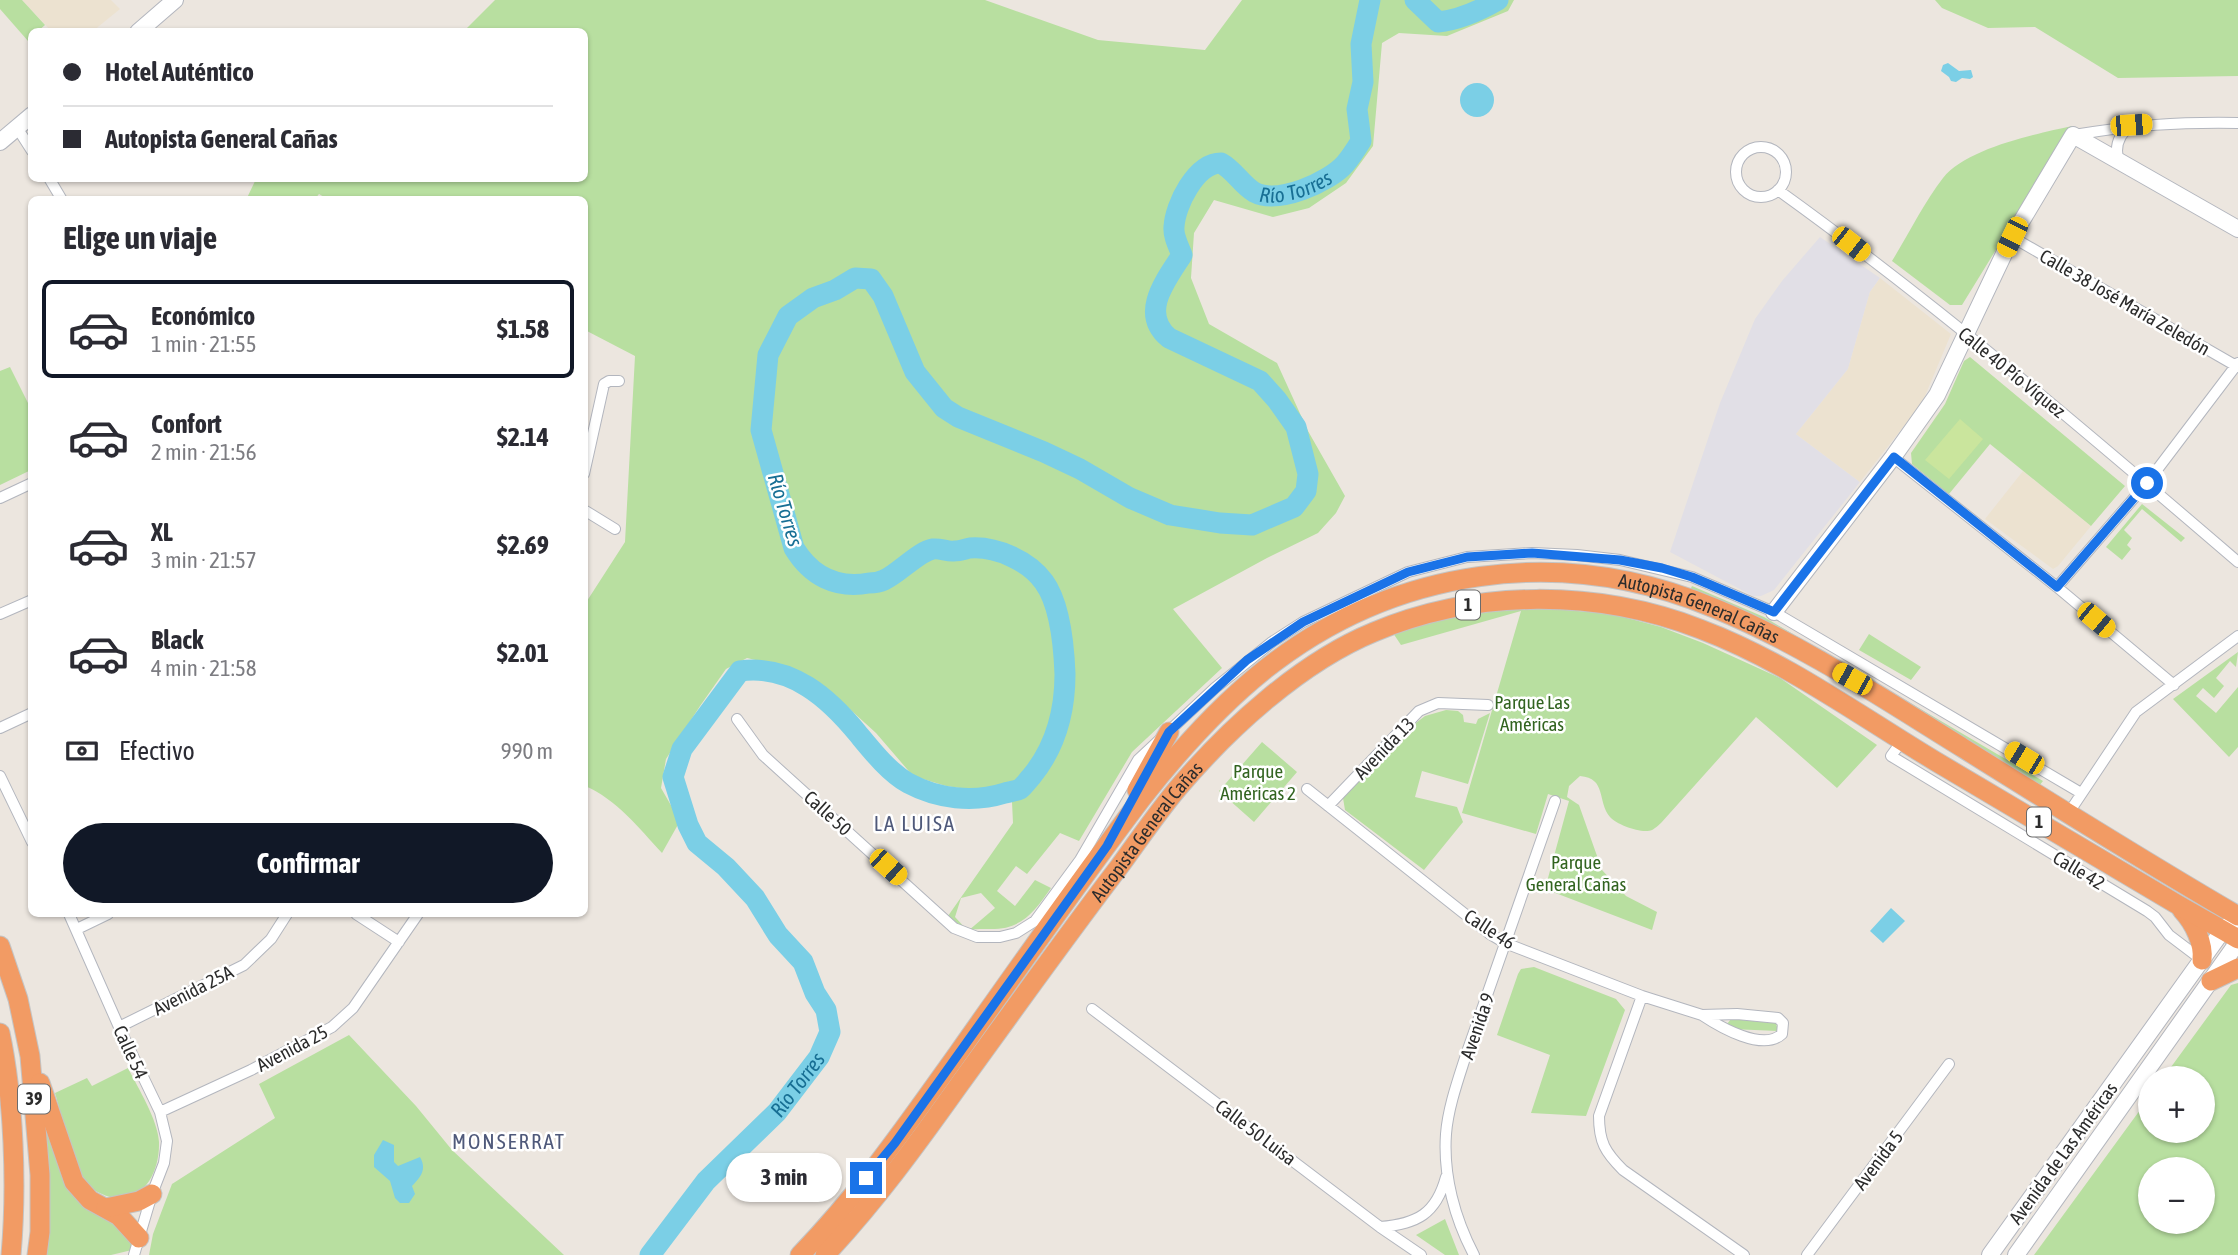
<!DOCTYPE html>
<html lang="es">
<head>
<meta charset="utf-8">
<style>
  :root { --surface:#fff; --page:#f7f7f7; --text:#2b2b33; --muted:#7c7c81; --line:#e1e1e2; --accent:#111827 }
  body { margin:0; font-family:"Asap Condensed",sans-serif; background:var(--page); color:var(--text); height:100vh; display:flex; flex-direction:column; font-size:26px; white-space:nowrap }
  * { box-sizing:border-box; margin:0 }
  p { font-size:23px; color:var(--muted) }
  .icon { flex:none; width:38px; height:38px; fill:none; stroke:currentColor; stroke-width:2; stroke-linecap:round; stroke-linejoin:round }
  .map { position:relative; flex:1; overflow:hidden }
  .side { position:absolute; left:28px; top:196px; width:560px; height:721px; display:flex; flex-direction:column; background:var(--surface); border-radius:10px; box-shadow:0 2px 5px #0004 }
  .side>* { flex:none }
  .guide { position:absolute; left:28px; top:28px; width:560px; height:154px; border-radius:10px; box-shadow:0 2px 5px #0004; display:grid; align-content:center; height:154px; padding:0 35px; background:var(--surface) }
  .controls { position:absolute; left:2138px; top:1066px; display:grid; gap:14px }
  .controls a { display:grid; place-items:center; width:77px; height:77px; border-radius:50%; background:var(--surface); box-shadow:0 2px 5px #0004; font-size:35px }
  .end { position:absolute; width:32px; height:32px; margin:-16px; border:9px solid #1a73e8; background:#fff; box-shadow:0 0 0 4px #fff }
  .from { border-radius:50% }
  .bubble { position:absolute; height:49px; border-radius:24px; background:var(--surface); box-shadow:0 2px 5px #0004; font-size:23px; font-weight:700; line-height:49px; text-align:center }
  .car { position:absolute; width:21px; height:42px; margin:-21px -10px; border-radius:9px; box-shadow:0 0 5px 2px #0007; background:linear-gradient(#f5c518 24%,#345 0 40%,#f5c518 0 76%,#345 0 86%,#f5c518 0) }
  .guide b { display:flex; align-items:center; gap:24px; height:66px; font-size:26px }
  .guide b+b { border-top:2px solid var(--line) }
  .guide i { width:18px; height:18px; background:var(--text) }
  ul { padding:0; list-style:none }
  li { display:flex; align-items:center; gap:21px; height:98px; margin:0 14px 10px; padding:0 21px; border:4px solid transparent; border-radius:10px }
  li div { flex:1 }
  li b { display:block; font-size:26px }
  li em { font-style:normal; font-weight:700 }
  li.active { border-color:var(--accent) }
  li>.icon { width:63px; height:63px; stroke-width:1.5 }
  h2 { padding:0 35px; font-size:32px; line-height:84px }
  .pay { display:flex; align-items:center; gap:18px; height:77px; padding:0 35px; font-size:26px }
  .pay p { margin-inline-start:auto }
  .action { display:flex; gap:14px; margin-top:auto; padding:14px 35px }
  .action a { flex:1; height:80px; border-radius:42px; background:var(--accent); color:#fff; font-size:28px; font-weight:700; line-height:80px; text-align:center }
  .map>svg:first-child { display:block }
</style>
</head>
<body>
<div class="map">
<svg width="2238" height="1255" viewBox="0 0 2238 1255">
  <rect width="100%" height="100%" fill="#ece6df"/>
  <path fill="#e1dfe6" d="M 1820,237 L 1880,278 L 1870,292 L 1848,369 L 1796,434 L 1860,482 L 1774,590 L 1761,596 L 1753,596 L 1670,552 L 1720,403 L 1755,319 L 1782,281 Z"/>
  <path fill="#ece2d0" d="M 22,0 L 111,0 L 120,9 L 93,31 L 51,31 Z
    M 1880,278 L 1951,334 L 1922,403 L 1860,482 L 1796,434 L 1848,369 L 1870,292 Z
    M 2023,471 L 2091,526 L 2058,566 L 2053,569 L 1985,519 Z"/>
  <path fill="#b8dfa0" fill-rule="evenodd" d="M 0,0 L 22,0 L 45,25 L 38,31 L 32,32 L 31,37 L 28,41 L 0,9 Z
    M 495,0 L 985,0 L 1098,40 L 1205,50 L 1242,0 L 1514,0 L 1508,11 L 1447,36 L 1399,33 L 1382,43 L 1373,146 L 1346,183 L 1309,208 L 1273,217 L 1214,200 L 1194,233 L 1191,278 L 1209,324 L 1277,363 L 1308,431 L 1345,496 L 1336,513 L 1318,533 L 1267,558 L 1173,609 L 1222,668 L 1132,752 L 1079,841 L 1060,833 L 1027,874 L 1016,866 L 997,891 L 1015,906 L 1035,880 L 1051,888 C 1033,913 1022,930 988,929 C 963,929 969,932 948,916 L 1013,823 L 1011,781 L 981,791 L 946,786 L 913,776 L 876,733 L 832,693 L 786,667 L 747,658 L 726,669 L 700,706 L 666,759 L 661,788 L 680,821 L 662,853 C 639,828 616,799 585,786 L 585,604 L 625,542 L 635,356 L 585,330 L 584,200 L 329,200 L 319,194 L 315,199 L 246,200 L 256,179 L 584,178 L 584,32 L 464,31 ZM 981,893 L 995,908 L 968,931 L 955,917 L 961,898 Z
    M 1935,0 L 2238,0 L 2238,76 L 2118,78 L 2035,27 L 1988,28 L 1942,8 Z
    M 2072,126 L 1962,305 L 1950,305 L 1892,261 C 1908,235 1925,201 1943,178 C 1967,148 2036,134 2072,126 Z
    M 1970,357 L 2125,486 L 2091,526 L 1990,444 L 1949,494 L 1912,464 L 1911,453 L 1945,404 L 1964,361 Z
    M 10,367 L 31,409 L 31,470 L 0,485 L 0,371 Z
    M 2142,504 L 2185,538 L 2181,542 L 2142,509 L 2124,530 L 2132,538 L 2127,545 L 2131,549 L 2122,560 L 2106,547 Z
    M 1692,586 L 1764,617 L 2043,781 L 2039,786 L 1689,592 Z
    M 1520,606 L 1612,614 L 1661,627 L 1703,643 L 1780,678 L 1877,745 L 1837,788 L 1756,717 L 1661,823 C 1660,824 1653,830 1652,830 C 1642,834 1617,825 1610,817 C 1597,802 1607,778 1580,776 L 1569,786 L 1567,797 L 1579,805 L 1602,870 L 1626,896 L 1657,912 L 1652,930 L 1545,889 L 1569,801 L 1548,794 L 1536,834 L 1462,813 L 1521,611 L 1401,645 L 1391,630 L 1448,615 Z
    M 1869,634 L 1921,667 L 1911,680 L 1859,650 Z
    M 2238,652 L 2236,667 L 2230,661 L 2216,678 L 2224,686 L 2214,698 L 2203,688 L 2196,696 L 2216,713 L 2238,687 L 2238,747 L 2229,757 L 2173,699 Z
    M 1446,710 L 1458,711 L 1463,715 L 1464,722 L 1476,724 L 1478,719 L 1490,713 L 1468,784 L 1422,771 L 1415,797 L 1457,807 L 1463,822 L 1424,870 L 1345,810 L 1343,798 L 1408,729 L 1425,716 Z
    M 1262,742 L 1297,772 L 1254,822 L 1219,791 Z
    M 1534,967 L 1616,999 L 1625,1010 L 1586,1116 L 1531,1113 L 1550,1055 L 1497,1035 L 1518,974 L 1521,969 Z
    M 2238,983 L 2238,1255 L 2034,1255 L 2151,1095 L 2151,1130 L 2203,1130 L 2203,1078 L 2163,1078 L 2231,985 ZM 2151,1169 L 2203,1169 L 2203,1222 L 2151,1222 Z
    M 1731,1019 L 1776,1023 L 1778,1031 L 1731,1029 L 1727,1024 Z
    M 349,1035 L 416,1106 L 452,1150 L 564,1255 L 149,1255 L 153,1234 L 172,1184 L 275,1118 L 259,1084 Z
    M 128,1068 C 138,1088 158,1120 159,1142 C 160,1172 143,1205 110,1197 C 97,1193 87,1187 80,1176 C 70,1161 61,1112 55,1093 L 87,1078 L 92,1086 Z
    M 46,1113 L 58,1151 L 133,1242 L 132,1250 L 111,1255 L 41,1255 Z
    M 1445,1219 L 1459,1255 L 1445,1255 L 1416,1235 Z"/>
  <path fill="#cae59d" d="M 1960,419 L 1983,439 L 1949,479 L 1925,460 Z"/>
  <path fill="#7bcfe6" d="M 1948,63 L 1959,71 L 1971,70 L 1973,77 L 1970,79 L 1962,78 L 1956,82 L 1951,81 L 1949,77 L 1941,71 L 1943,65 Z
    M1460 100a17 17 0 1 1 34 0a17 17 0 1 1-34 0Z
    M 1891,908 L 1905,921 L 1883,943 L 1870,931 Z
    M 383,1140 L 394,1145 L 394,1162 L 398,1166 L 420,1157 C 427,1169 421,1177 412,1186 L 415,1194 L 409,1203 L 400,1203 L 395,1198 L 390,1181 L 374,1167 L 374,1155 Z"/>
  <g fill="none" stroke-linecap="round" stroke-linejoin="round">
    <g stroke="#7bcfe6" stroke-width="21">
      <path d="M 1415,0 L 1438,22 C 1460,20 1479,11 1498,0"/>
      <path id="s1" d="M 650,1255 L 706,1181 L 777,1112 L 819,1057 L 830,1032 L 826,1010 L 815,993 L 803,962 L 778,935 L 755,898 L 726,867 L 697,843 L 688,825 L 673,777 L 682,749 L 740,671 C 791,664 829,698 859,735 C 873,752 889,772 908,783 C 938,799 973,803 1005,793 C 1009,792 1016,791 1020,789 C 1024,786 1028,780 1031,777 C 1055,748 1065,712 1065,674 C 1064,648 1060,604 1044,582 C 1029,561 996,546 970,548 C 965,549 960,551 954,551 C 948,552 940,548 933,549 C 919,551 898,574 884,580 C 880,582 874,583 869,583 C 836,589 811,576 794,548 L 761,430 L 768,355 L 788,316 L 813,298 L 835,290 L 855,278 L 871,279 L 883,296 L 915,372 L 944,408 L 958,417 L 1044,452 L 1080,469 L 1130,498 L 1170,515 L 1220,523 L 1252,525 L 1294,507 L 1306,491 L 1308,474 L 1296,427 L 1277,400 L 1260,381 L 1169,338 C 1139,313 1166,280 1182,255 C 1179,247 1173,236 1174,227 C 1175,205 1196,163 1221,163 C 1234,170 1242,185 1254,192 C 1278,205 1329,182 1345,164 C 1351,157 1356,149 1361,141 L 1357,109 L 1363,82 L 1361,44 L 1370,0"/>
    </g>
    <g stroke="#b3b6be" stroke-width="12">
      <path id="street" d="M 16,126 L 32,151
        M 2074,135 C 2132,125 2179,122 2238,123
        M1736 172a25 25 0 1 1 50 0a25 25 0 1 1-50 0Z
        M 2119,162 C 2114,147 2118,135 2131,125
        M 49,178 L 62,200
        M 1778,190 C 1938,305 2089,434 2238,562
        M 2012,237 L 2238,367
        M 1893,457 L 2057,587 L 2174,685
        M 584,474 L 604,384 L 609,381 L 619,381
        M 0,498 L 32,483
        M 584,510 L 615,529
        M 2057,587 L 2147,483 L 2238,363
        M 0,614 L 32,600
        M 737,719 L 763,755 L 954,928 L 977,937 L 1000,937 L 1016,933 L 1035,921 L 1080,860 L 1138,760 L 1215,688 L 1272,642 L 1303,622 L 1408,572 L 1467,557 L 1532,553 L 1577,555 L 1620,560 L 1692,577 L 1774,612 L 2081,793
        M 0,728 L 32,713
        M 1902,741 L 1891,756 L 2147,911 L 2155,917 L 2169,935 L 2202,960
        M 0,776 L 32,842
        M 1307,789 L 1490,934 L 1505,943 L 1642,996 L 1702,1015
        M 1328,806 L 1419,711 L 1438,703 L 1488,705
        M 2068,814 L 2136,712 L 2238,636
        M 69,914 L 119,1027 L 160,1112 L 167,1141 L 164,1163 L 152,1194 L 134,1255
        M 356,914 L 399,942
        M 77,929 L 108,914
        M 1642,996 L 1599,1116 C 1599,1142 1605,1152 1623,1170 L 1744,1255
        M 1092,1009 L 1380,1227 L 1421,1255
        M 1737,1014 L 1778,1018 L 1783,1023 L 1782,1034 C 1763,1052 1720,1027 1702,1015 Z
        M 119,1027 L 244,965 L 271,939 L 287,914
        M 160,1112 L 251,1070 L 332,1027 L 353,1008 L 418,914
        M 1380,1227 C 1417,1224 1436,1214 1446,1177
        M 1474,1255 C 1455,1219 1443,1176 1446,1134 C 1448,1108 1458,1080 1466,1055 L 1555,801
        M 1807,1255 L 1949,1064"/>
    </g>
    <g stroke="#b3b6be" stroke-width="18">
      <path id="secondary" d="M 138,32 L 175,0
        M 0,142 L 32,115
        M 1774,612 L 1893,457 L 1937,395 L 2012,237 L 2073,135 L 2238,229
        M 1990,1255 L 2223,930 L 2231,923
        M 2016,1255 L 2238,942"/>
    </g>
    <g stroke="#c4c4c4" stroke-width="21">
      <g id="highway">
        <path d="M 1137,790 L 1169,732"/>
        <path d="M 2182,910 C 2194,923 2204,943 2202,960"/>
        <path d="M 0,946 L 18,999 L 30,1056 L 40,1175 L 40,1232 L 37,1255"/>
        <path d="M 2211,981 L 2238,968"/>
        <path d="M 0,1033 C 14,1099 17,1187 11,1255"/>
        <path d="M 40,1083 L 74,1182 L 90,1200 L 119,1216 L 139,1238"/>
        <path d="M 106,1208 L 139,1201 L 152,1194"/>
        <path id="s2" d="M 800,1255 C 860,1193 909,1122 959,1052 C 1019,967 1079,881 1142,798 C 1178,752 1217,708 1263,671 C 1393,567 1561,544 1714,608 C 1802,644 1882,698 1963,748 C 2054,805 2145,862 2238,916"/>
        <path id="s3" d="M 825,1255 C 874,1203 917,1144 959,1085 C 1012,1012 1064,939 1119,867 C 1138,841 1157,813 1178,788 C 1229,728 1301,662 1374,632 C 1477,589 1596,589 1700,629 C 1785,661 1857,714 1935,761 C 2013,807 2090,853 2168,899 C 2191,913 2215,925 2238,939"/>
      </g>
    </g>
    <use href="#street" stroke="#fff" stroke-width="10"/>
    <use href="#secondary" stroke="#fff" stroke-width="16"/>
    <use href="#highway" stroke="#f29b64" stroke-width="19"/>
  </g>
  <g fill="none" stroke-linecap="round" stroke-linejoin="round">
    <path stroke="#1a73e8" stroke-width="9" d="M 866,1178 L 895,1143 L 1107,846 L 1169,732 L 1247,660 L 1303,622 L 1408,572 L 1467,557 L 1532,553 L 1620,560 L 1662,568 L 1692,577 L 1774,612 L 1894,457 L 2057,587 L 2147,483"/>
  </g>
  <g text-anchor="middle" stroke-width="5" stroke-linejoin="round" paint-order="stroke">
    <g fill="#fff" stroke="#6b6b6b" stroke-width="2">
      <rect x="1456" y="590.5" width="24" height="29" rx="5"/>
      <rect x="2027" y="807.5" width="24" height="29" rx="5"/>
      <rect x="18" y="1084.5" width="32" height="29" rx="5"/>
    </g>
    <g font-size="18" font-weight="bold" fill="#2c2c2c">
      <text x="1468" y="611">1</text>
      <text x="2039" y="828">1</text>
      <text x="34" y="1105">39</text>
    </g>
    <g font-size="19" fill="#2c2c2c" stroke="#fff">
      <text transform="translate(2125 302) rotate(30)" y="7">Calle 38 José María Zeledón</text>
      <text transform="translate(2012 372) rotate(39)" y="7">Calle 40 Pío Víquez</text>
      <text dy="7" stroke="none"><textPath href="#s2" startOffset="1211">Autopista General Cañas</textPath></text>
      <text transform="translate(1384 748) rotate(-46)" y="7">Avenida 13</text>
      <text transform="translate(828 813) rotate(42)" y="7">Calle 50</text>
      <text dy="7" stroke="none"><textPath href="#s3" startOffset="532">Autopista General Cañas</textPath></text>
      <text transform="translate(2079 870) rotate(31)" y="7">Calle 42</text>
      <text transform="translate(1490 929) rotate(33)" y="7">Calle 46</text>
      <text transform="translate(193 990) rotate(-27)" y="7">Avenida 25A</text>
      <text transform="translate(1477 1026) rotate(-71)" y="7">Avenida 9</text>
      <text transform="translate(292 1048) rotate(-28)" y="7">Avenida 25</text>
      <text transform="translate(131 1052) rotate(65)" y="7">Calle 54</text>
      <text transform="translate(1256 1132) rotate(37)" y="7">Calle 50 Luisa</text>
      <text transform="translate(2063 1153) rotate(-54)" y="7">Avenida de Las Américas</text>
      <text transform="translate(1878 1160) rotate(-53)" y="7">Avenida 5</text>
    </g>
    <g font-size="19" fill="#326420" stroke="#fff">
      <text x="1532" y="709">Parque Las<tspan x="1532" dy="22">Américas</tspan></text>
      <text x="1258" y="778">Parque<tspan x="1258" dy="22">Américas 2</tspan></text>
      <text x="1576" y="869">Parque<tspan x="1576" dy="22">General Cañas</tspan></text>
    </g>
    <g font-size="21" font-style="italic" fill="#186f94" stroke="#fff">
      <text dy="7" stroke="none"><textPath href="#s1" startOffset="2959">Río Torres</textPath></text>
      <text transform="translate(785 510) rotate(73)" y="7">Río Torres</text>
      <text dy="7" stroke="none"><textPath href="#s1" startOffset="226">Río Torres</textPath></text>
    </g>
    <g font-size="21" letter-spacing="2" fill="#4f597a" stroke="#fff">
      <text x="915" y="831">LA LUISA</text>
      <text x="509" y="1149">MONSERRAT</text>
    </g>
  </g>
</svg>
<div class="controls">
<a>+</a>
<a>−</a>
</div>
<i class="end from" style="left:2147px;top:483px"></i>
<i class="end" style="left:866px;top:1178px"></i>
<div class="bubble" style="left:726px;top:1153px;width:116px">3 min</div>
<i class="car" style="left:2131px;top:125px;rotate:86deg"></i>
<i class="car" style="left:2012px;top:237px;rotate:206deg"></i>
<i class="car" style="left:1851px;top:244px;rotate:128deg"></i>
<i class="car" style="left:2096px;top:620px;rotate:130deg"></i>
<i class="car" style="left:1852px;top:679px;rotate:299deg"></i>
<i class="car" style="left:2024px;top:758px;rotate:301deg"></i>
<i class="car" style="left:888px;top:867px;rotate:132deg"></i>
<div class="guide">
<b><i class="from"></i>Hotel Auténtico</b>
<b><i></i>Autopista General Cañas</b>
</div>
<section class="side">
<h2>Elige un viaje</h2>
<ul>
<li class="active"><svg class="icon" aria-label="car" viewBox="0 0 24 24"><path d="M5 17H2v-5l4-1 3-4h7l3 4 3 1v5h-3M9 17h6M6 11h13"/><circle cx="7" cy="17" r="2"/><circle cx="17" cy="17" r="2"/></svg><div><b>Económico</b><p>1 min · 21:55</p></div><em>$1.58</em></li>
<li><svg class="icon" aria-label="car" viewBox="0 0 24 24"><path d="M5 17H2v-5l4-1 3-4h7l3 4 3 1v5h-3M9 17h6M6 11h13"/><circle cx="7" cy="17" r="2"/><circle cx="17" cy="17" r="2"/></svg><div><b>Confort</b><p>2 min · 21:56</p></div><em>$2.14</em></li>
<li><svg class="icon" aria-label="car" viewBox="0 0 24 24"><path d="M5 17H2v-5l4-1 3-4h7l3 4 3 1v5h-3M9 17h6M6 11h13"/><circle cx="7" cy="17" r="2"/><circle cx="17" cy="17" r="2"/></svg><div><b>XL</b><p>3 min · 21:57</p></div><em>$2.69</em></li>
<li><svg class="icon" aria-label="car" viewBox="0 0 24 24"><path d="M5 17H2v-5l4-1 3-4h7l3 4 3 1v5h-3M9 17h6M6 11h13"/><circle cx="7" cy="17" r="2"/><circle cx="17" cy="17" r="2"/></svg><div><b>Black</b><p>4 min · 21:58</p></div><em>$2.01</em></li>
</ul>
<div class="pay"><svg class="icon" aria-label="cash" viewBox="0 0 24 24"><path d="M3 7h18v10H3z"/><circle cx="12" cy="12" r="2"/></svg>Efectivo<p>990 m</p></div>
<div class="action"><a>Confirmar</a></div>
</section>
</div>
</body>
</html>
